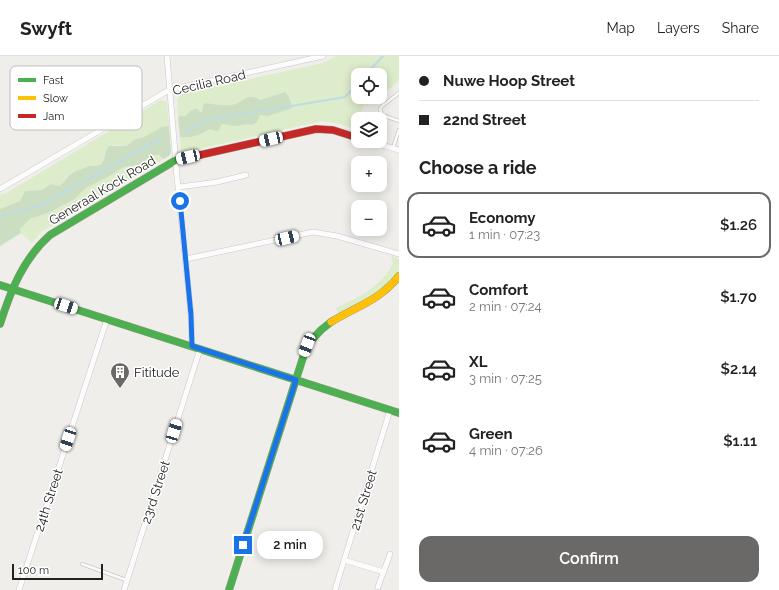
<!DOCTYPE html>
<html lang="en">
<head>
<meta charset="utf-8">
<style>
  :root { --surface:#fff; --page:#f2f2f2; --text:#222; --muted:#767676; --line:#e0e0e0; --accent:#6a6968 }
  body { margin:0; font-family:Raleway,sans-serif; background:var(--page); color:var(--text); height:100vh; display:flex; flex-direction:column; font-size:15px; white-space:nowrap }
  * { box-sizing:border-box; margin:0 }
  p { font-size:13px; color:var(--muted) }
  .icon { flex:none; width:22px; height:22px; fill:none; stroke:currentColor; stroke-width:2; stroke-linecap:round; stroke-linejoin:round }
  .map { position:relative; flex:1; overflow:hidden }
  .details { display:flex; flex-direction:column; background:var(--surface); width:380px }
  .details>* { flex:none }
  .top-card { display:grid; align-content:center; height:88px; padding:0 20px; background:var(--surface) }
  .tools { position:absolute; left:351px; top:12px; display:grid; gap:8px }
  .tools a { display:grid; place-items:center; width:36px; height:36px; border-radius:8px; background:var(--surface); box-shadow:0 2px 10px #0003; font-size:20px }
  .scale { position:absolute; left:12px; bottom:10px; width:91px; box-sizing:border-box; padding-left:4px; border:2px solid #222; border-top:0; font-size:11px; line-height:14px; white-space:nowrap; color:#222; -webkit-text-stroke:3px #fff; paint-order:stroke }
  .end { position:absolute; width:18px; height:18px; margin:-9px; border:5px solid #1a73e8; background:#fff; box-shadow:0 0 0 2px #fff }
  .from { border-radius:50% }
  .bubble { position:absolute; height:28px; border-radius:12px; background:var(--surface); box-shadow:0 2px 10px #0003; font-size:13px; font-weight:600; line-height:28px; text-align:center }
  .car { position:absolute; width:12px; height:24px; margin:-12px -6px; border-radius:5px; box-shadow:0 0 3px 1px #0007; background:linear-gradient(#fff 24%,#345 0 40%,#fff 0 76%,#345 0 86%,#fff 0) }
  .top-card b { display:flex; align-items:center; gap:14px; height:38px; font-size:15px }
  .top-card b+b { border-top:1px solid var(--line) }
  .top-card i { width:10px; height:10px; background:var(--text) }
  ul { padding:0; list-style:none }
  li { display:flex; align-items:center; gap:12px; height:66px; margin:0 8px 6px; padding:0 12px; border:2px solid transparent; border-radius:12px }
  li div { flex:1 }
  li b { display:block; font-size:15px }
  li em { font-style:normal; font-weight:600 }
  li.active { border-color:var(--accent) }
  li>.icon { width:36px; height:36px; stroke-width:1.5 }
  h2 { padding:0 20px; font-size:18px; line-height:48px }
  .cta { display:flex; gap:8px; margin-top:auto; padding:8px 20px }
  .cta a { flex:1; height:46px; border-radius:12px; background:var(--accent); color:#fff; font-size:16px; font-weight:600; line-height:46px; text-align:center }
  header { display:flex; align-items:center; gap:24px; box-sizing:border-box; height:56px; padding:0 20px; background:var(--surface); border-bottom:1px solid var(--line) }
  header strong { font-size:19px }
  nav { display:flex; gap:22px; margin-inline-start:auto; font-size:14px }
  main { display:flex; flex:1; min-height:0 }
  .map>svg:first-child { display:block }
</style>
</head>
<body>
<header>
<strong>Swyft</strong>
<nav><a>Map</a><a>Layers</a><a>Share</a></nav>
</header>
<main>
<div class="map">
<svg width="399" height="534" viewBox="0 0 399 534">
  <rect width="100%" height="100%" fill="#f0eeeb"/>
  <path fill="#ddeccb" d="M 336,0 L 399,0 L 399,25 L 380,40 L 380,19 L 358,19 L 358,41 L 378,41 L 368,49 L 364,48 L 355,73 L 336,67 L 322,65 L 186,96 L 182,96 L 181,93 L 180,81 C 194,84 197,78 209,73 C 212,72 216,74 219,74 L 222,68 L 224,68 L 233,70 L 245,67 L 252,69 L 260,59 L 292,52 C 291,46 290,40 285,36 L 260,44 C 248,35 242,47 231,49 C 223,50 214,48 206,47 L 203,49 L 202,56 L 190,55 L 186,60 L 181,60 L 178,61 L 177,44 L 181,38 L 323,7 Z
    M 161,44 L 167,46 L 169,70 L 162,71 L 144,81 L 134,84 L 126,90 L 114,89 L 104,99 L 103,106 L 100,109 L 89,111 L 71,117 L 65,126 L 59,130 L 49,129 L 42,134 L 25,135 L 20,145 L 0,153 L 0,139 L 8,136 Z
    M 154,99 L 159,99 L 164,103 L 41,176 L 32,187 L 21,177 L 20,173 L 30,163 L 48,157 L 75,143 L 86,132 L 97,125 L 113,118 L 124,111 L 138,109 L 148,102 Z
    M 392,200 L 399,203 L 399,214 L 386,229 L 377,237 L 338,257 L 336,252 C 357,242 383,230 393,207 L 391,202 Z"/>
  <path fill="#cbdec1" d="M 285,36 C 290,40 291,47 292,52 L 268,60 L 260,59 L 257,66 L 252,69 C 244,67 243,69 235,70 C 231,70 227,68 222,68 L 219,74 L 216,75 L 210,73 C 200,79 191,83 180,81 L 178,61 L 181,60 L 186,60 C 189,56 191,53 197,53 L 200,56 L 202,56 L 203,49 L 206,47 C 214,48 223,50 231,49 C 243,47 247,35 260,44 Z
    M 169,70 L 171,96 L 170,99 L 164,103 L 159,99 L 154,99 L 148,102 L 138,109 L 124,111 L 113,118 L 86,132 L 75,143 L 48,157 L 30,163 L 20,173 L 21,177 L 0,190 L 0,153 L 20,145 L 25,135 L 42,134 L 51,128 L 59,130 C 65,126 68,120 72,117 C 77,114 85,112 90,110 C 93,110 97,110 100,109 C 105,107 104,95 109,90 L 126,90 L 134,84 L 144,81 L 162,71 Z"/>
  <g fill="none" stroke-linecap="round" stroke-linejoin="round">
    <path stroke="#bfdbe3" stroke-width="2" d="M 365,19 L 383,0
      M 186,75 L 207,64 L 345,41 L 358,27
      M 0,160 L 39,150 L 162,82"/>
    <g stroke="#c9c8c7" stroke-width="4">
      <path id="lane" d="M 399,37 L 382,50 L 380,53 L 382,59 L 399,65
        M 393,92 L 399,74
        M 82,508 L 126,524"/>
    </g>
    <g stroke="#c9c8c7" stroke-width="6">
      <path id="street" d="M 167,0 L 177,121 L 191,259 L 192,290
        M 369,85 L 399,94
        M 179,131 L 217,126 L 246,119
        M 0,133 L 169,34 L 323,0
        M 186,203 L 313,176 L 337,180 L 399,198
        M 344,504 L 384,516
        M 378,531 L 390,498
        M 19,534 L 107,263
        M 124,534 L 200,293
        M 335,534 L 390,354"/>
    </g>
    <g stroke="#999a82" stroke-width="8">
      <path id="fast" d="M 0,229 L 399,357
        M 0,268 C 11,234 23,203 50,179 L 176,104 L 200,99
        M 229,534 L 307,289 L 321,274 L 331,266"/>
    </g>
    <g stroke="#999a82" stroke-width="8">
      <path id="slow" d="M 331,266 C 357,250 379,245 399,220"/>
    </g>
    <g stroke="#999a82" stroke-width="8">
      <path id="jam" d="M 200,99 L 316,73 L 333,74 L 358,82"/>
    </g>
    <use href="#lane" stroke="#fdfcfc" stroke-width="2.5"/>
    <use href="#street" stroke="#fdfcfc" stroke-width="5"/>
    <use href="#fast" stroke="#4caf50" stroke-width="7"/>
    <use href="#slow" stroke="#ffc107" stroke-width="7"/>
    <use href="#jam" stroke="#c62828" stroke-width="7"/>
  </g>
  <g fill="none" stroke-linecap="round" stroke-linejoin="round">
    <path stroke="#1a73e8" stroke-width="5" d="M 180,145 L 191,259 L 192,290 L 296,324 L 243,489"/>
  </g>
  <defs>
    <g id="building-pin" transform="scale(1)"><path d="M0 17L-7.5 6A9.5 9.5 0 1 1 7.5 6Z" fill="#6a6968" stroke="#fff"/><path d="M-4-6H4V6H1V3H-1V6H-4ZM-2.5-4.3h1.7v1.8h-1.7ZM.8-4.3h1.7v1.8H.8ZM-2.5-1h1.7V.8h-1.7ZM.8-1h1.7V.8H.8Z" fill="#fff"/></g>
  </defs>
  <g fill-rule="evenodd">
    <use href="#building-pin" x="120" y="316"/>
  </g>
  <g text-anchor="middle" stroke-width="3" stroke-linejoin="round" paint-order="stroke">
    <g font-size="13" fill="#222" stroke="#fff">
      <text transform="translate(209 26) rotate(-13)" y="5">Cecilia Road</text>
      <text transform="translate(102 134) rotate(-31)" y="5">Generaal Kock Road</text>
      <text transform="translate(155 436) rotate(-72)" y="5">23rd Street</text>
      <text transform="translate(48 444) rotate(-72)" y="5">24th Street</text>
      <text transform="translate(363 444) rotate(-73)" y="5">21st Street</text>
    </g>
    <g font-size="13" fill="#222" stroke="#fff" text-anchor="start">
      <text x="134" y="321">Fititude</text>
    </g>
  </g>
  <rect x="10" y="10" width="132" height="64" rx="6" fill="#fff" stroke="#bdbdbd" stroke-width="1"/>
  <rect x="18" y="22" width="18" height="4" fill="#4caf50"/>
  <rect x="18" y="40" width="18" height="4" fill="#ffc107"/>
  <rect x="18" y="58" width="18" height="4" fill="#c62828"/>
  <g font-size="11" fill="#222">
    <text x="43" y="28">Fast</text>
    <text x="43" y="46">Slow</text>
    <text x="43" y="64">Jam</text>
  </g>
</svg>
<div class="tools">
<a><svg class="icon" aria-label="locate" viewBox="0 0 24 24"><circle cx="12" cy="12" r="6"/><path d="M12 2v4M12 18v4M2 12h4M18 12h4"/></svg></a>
<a><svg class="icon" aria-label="layers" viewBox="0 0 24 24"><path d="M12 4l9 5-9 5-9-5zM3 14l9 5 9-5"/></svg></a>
<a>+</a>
<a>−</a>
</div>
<div class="scale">100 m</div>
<i class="end from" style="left:180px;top:145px"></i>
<i class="end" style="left:243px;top:489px"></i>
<div class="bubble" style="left:257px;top:475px;width:66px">2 min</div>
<i class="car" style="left:271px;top:83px;rotate:257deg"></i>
<i class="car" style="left:188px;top:101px;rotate:257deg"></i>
<i class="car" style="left:287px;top:182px;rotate:77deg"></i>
<i class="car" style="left:66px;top:250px;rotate:108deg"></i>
<i class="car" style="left:307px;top:289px;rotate:201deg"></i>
<i class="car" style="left:174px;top:375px;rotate:17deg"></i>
<i class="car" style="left:68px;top:383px;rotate:198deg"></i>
</div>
<section class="details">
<div class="top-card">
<b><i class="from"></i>Nuwe Hoop Street</b>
<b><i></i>22nd Street</b>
</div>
<h2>Choose a ride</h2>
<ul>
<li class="active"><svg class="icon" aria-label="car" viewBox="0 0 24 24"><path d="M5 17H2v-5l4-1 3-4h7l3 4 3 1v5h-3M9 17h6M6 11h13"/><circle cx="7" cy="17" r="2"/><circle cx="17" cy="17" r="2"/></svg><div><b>Economy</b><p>1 min · 07:23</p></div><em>$1.26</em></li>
<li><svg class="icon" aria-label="car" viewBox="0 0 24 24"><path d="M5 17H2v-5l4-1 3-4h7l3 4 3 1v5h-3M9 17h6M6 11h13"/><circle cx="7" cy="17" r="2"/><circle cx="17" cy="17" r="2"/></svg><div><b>Comfort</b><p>2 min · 07:24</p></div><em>$1.70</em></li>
<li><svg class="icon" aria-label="car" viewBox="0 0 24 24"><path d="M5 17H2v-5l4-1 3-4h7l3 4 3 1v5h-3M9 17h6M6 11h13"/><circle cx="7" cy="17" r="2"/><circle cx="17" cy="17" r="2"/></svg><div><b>XL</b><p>3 min · 07:25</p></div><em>$2.14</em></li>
<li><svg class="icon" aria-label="car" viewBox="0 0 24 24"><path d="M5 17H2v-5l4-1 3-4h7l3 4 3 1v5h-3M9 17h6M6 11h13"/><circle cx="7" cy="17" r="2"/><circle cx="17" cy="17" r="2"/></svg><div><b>Green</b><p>4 min · 07:26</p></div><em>$1.11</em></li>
</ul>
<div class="cta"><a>Confirm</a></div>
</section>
</main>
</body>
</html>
